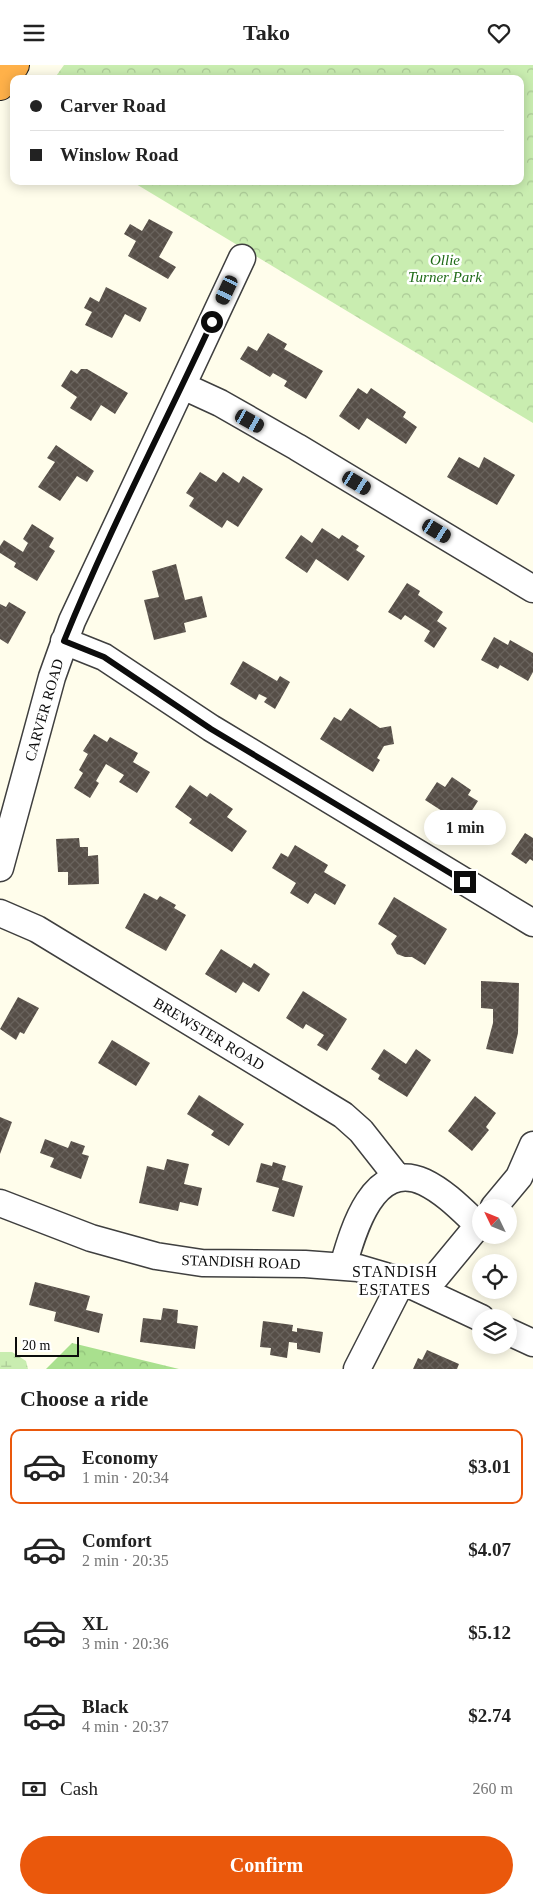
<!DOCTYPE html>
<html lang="en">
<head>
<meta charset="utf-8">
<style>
  :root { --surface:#fff; --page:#f6f6f6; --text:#222; --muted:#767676; --line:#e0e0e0; --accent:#ea580c }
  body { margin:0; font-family:Georgia,serif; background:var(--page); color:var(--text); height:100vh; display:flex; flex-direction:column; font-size:19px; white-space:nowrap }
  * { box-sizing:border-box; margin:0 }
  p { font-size:16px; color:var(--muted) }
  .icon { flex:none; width:28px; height:28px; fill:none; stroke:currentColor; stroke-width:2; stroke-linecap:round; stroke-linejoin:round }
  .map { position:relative; height:1304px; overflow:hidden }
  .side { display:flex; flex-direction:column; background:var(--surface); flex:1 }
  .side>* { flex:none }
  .hud { position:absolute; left:10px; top:10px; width:514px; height:110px; border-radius:10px; box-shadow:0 2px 12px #0003; display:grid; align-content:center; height:110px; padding:0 20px; background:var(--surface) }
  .needle { width:32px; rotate:313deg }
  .controls { position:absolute; left:472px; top:1134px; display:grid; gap:10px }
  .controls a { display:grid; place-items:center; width:45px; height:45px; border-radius:50%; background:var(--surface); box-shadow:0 2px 12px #0003; font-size:25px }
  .scale { position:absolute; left:15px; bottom:12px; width:64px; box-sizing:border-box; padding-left:5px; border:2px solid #0c0c0c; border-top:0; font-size:14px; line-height:18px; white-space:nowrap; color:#0c0c0c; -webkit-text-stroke:4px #fff; paint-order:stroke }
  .end { position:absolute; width:22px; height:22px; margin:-11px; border:6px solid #0c0c0c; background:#fff; box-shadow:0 0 0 2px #fff }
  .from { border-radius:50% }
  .bubble { position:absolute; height:35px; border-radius:18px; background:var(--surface); box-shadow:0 2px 12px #0003; font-size:16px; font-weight:700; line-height:35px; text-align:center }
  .car { position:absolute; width:15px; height:30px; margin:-15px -8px; border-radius:6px; box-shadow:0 0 4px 1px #0007; background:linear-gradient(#222 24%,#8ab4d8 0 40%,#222 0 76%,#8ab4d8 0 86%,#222 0) }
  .hud b { display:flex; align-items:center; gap:18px; height:48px; font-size:19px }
  .hud b+b { border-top:1px solid var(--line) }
  .hud i { width:12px; height:12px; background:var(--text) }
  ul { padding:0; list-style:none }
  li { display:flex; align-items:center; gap:15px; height:75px; margin:0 10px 8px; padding:0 10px; border:2px solid transparent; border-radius:10px }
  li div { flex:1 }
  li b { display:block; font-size:19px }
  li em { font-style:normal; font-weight:700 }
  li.active { border-color:var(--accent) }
  li>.icon { width:45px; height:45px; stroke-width:1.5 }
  h2 { padding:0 20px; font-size:22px; line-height:60px }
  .pay { display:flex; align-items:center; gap:12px; height:55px; padding:0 20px; font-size:19px }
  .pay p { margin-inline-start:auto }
  .primary-button { display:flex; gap:10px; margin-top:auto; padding:10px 20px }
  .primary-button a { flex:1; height:58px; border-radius:30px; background:var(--accent); color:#fff; font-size:20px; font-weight:700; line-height:58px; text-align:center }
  header { display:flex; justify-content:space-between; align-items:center; height:65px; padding:0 20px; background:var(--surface); font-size:22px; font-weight:700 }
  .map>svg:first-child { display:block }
</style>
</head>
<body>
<header><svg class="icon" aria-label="menu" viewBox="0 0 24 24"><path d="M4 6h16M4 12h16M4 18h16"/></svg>Tako<svg class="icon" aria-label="heart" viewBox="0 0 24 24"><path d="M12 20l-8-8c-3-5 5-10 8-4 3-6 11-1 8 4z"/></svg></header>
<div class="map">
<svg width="533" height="1304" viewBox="0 0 533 1304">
  <defs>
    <pattern id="forest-crowns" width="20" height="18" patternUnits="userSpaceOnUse" patternTransform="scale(1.25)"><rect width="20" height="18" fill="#a9e08e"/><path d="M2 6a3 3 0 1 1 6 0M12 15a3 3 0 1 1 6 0" fill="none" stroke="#90bf79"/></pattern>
    <pattern id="wetland-marsh" width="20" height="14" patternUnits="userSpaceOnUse" patternTransform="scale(1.25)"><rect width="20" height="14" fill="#c9edb0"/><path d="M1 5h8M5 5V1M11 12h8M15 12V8" fill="none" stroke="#abca96"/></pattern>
    <pattern id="park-crowns" width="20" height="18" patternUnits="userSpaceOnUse" patternTransform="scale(1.25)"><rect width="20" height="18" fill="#c9edb0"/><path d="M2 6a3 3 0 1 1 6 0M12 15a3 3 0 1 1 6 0" fill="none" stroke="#abca96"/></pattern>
    <pattern id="building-cross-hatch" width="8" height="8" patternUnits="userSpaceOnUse" patternTransform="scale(1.25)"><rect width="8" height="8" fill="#564e47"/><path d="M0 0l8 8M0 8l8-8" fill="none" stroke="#69635d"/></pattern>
  </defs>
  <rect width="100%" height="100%" fill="#fffdeb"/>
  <path fill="url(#forest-crowns)" d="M 72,1278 L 179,1304 L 46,1304 Z"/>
  <path fill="url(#wetland-marsh)" d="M 0,1287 L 12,1287 L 26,1296 L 28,1304 L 0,1304 Z"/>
  <path fill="url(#park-crowns)" d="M 64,0 L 533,0 L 533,358 L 131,116 L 520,116 L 520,14 L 54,14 Z"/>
  <path fill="url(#building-cross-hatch)" d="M 149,154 L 173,167 L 159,192 L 176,202 L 168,214 L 128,191 L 136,176 L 124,169 L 130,159 L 142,166 Z
    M 106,222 L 147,243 L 140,257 L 125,249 L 112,273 L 85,260 L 92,247 L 84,243 L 90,232 L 99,237 Z
    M 268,268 L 287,279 L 284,284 L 323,306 L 306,334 L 284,321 L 287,316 L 273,308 L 270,312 L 240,294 L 248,281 L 257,286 Z
    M 81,304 L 87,304 L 128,328 L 115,349 L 101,340 L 91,356 L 70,343 L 77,332 L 61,321 L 71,305 L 77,309 Z
    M 358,323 L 367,329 L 371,323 L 406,347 L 403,352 L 417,362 L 406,379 L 367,353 L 359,365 L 339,351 Z
    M 56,380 L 94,406 L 87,417 L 77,411 L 60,436 L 38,422 L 55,397 L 47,393 Z
    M 459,392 L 479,403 L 484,392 L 515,410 L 497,440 L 447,412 Z
    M 200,407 L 216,417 L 223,407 L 239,418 L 243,411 L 263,424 L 238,462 L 227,455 L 222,463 L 189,441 L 194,433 L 186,428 Z
    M 32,459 L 54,473 L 49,482 L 55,486 L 37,516 L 14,502 L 16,498 L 0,488 L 0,481 L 4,475 L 23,487 L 28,478 L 23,474 Z
    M 322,463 L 339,474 L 342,470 L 359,481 L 356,485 L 365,491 L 348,516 L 316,494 L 307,508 L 285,493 L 301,470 L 312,478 Z
    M 176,499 L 185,535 L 202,531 L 207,552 L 184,558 L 186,567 L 154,575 L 144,535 L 159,532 L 152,506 Z
    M 407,518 L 420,526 L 418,530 L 443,547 L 437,556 L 447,563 L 434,583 L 424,576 L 430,566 L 405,550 L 401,555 L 388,547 Z
    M 9,537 L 26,547 L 8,579 L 0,574 L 0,539 L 6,542 Z
    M 494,572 L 508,580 L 510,575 L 533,588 L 533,607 L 528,616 L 500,600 L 498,604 L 481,595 Z
    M 243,596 L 277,616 L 280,611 L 290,617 L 275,644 L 264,637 L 267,633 L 259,629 L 256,635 L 230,619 Z
    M 350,643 L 380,663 L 391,661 L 394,679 L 384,681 L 377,693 L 380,695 L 373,707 L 320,674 L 334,652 L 341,656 Z
    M 94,669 L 107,677 L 110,672 L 138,688 L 133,697 L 150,707 L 137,728 L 119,717 L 124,710 L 106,699 L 96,716 L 99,718 L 90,733 L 74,723 L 83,708 L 79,705 L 88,689 L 83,686 Z
    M 452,712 L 471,725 L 468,730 L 478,736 L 467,753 L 456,747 L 453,753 L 425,735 L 437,717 L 445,722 Z
    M 190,720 L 207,732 L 210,728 L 233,744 L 227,752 L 247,766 L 232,787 L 189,758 L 192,754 L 175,742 Z
    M 525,768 L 533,773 L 533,796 L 530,794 L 526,799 L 511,789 Z
    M 79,773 L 80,782 L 88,782 L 88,791 L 98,790 L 99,819 L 68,820 L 68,807 L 58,807 L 56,774 Z
    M 295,780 L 328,800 L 324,807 L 346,820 L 335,840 L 315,828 L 308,839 L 290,828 L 296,818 L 272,803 L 281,788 L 288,792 Z
    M 144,828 L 157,835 L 160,831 L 176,840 L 174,843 L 186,850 L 166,886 L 125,863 Z
    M 394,832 L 447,864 L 425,900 L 412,892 L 405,892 L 397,889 L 391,879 L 397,871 L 378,859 Z
    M 221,884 L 251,903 L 254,898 L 270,909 L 259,927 L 243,917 L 236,928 L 205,909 Z
    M 481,916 L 519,918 L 518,968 L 513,989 L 486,984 L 493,958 L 493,944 L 481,943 Z
    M 303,926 L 347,954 L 327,986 L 317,980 L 324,970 L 306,959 L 303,964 L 286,953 Z
    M 18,932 L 39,943 L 24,969 L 20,967 L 16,975 L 0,964 Z
    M 112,975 L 150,998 L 136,1021 L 98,998 Z
    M 384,984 L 406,999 L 416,984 L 431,995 L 407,1032 L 378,1014 L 380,1010 L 371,1004 Z
    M 199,1030 L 244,1059 L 229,1081 L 211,1070 L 214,1066 L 187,1049 Z
    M 475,1031 L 496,1048 L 486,1062 L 489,1065 L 472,1086 L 448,1066 Z
    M 0,1052 L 12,1057 L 0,1089 Z
    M 45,1074 L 68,1083 L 71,1076 L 85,1081 L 82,1089 L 89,1091 L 81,1114 L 50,1102 L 54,1093 L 40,1088 Z
    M 167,1094 L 189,1099 L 184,1119 L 202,1123 L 198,1141 L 180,1137 L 178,1146 L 139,1138 L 147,1101 L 164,1105 Z
    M 273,1097 L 286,1101 L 282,1115 L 303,1121 L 294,1152 L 272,1146 L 279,1123 L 256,1117 L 261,1098 L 272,1101 Z
    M 35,1217 L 90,1231 L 86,1245 L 103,1249 L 99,1268 L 54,1256 L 56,1247 L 29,1240 Z
    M 163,1243 L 178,1245 L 177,1258 L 198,1261 L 195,1284 L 140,1277 L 143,1253 L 161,1255 Z
    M 263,1256 L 293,1260 L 292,1266 L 297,1267 L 297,1263 L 323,1267 L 320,1288 L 297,1284 L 297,1278 L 289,1277 L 287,1293 L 270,1290 L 271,1283 L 260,1282 Z
    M 427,1285 L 459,1299 L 457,1304 L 413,1304 L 418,1293 L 422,1295 Z"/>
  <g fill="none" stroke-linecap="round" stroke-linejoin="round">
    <g stroke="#3f3f3f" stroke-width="29">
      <path id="minor" d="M 183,321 L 220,338 L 297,382 L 533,524
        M 64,576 L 104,592 L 211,663 L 533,858
        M 0,803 L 52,612 L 72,556 L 242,193
        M 0,848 L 37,864 L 343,1050 L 361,1066 L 398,1113
        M 0,1138 L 91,1173 L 156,1191 L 202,1198 L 305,1199 L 358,1203 L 402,1216 L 481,1253
        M 494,1142 L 519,1112 L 533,1080
        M 343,1201 C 353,1166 373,1094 424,1117 C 445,1127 462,1145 478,1160
        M 424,1226 L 481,1157
        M 509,1267 L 533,1278
        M 357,1304 L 402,1216"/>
    </g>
    <g stroke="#1d1d1d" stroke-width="30">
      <path id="highway" d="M 0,21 L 15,0"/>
    </g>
    <use href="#minor" stroke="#fff" stroke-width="26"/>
    <use href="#highway" stroke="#ffb149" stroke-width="28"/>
  </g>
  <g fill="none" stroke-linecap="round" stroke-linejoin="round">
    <path stroke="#0c0c0c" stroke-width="6" d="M 212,257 C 163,363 108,467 64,576 L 104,592 L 211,664 L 465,817"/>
  </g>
  <g text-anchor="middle" stroke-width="5" stroke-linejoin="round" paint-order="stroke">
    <g font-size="15" font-style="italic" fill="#1e6a16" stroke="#fff">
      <text x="445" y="200">Ollie<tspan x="445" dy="17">Turner Park</tspan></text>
    </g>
    <g font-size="15" fill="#0c0c0c" stroke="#fff">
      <text transform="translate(44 645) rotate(-74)" y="5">CARVER ROAD</text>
      <text transform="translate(209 969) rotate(31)" y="5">BREWSTER ROAD</text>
      <text transform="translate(241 1197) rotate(2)" y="5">STANDISH ROAD</text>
    </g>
    <g font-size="16" letter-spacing="1" fill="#0c0c0c" stroke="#fff">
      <text x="395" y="1212">STANDISH<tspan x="395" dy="18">ESTATES</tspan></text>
    </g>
  </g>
</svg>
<div class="controls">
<a><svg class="needle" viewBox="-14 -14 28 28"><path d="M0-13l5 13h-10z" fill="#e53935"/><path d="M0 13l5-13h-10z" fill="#767676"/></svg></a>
<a><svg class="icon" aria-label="locate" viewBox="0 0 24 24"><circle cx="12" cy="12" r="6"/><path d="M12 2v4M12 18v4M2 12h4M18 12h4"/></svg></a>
<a><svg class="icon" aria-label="layers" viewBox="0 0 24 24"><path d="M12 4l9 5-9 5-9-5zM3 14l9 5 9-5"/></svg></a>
</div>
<div class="scale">20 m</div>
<i class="end from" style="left:212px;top:257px"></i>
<i class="end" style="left:465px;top:817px"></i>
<div class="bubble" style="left:424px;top:745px;width:82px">1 min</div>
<i class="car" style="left:227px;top:225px;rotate:205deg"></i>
<i class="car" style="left:250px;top:356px;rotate:119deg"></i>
<i class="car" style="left:357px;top:418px;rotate:121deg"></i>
<i class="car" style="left:437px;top:466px;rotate:121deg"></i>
<div class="hud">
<b><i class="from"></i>Carver Road</b>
<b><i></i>Winslow Road</b>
</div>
</div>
<section class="side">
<h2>Choose a ride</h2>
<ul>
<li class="active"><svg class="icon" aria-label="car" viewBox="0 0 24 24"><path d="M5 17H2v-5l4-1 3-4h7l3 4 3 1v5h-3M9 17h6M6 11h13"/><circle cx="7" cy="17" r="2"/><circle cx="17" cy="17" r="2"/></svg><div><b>Economy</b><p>1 min · 20:34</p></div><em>$3.01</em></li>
<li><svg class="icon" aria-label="car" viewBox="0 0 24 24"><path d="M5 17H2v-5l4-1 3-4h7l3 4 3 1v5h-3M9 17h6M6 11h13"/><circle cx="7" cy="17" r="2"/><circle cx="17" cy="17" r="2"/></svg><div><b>Comfort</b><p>2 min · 20:35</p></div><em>$4.07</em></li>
<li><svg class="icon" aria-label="car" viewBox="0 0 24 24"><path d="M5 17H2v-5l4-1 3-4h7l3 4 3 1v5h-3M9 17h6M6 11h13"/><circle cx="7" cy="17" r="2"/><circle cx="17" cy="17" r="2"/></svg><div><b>XL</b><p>3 min · 20:36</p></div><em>$5.12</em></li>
<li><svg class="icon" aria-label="car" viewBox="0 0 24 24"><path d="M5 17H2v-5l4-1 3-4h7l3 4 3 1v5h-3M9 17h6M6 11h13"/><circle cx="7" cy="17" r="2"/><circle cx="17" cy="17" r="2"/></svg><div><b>Black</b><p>4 min · 20:37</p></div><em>$2.74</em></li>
</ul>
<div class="pay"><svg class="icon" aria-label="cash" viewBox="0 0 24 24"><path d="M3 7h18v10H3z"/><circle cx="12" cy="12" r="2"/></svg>Cash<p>260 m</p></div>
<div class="primary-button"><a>Confirm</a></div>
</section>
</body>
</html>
